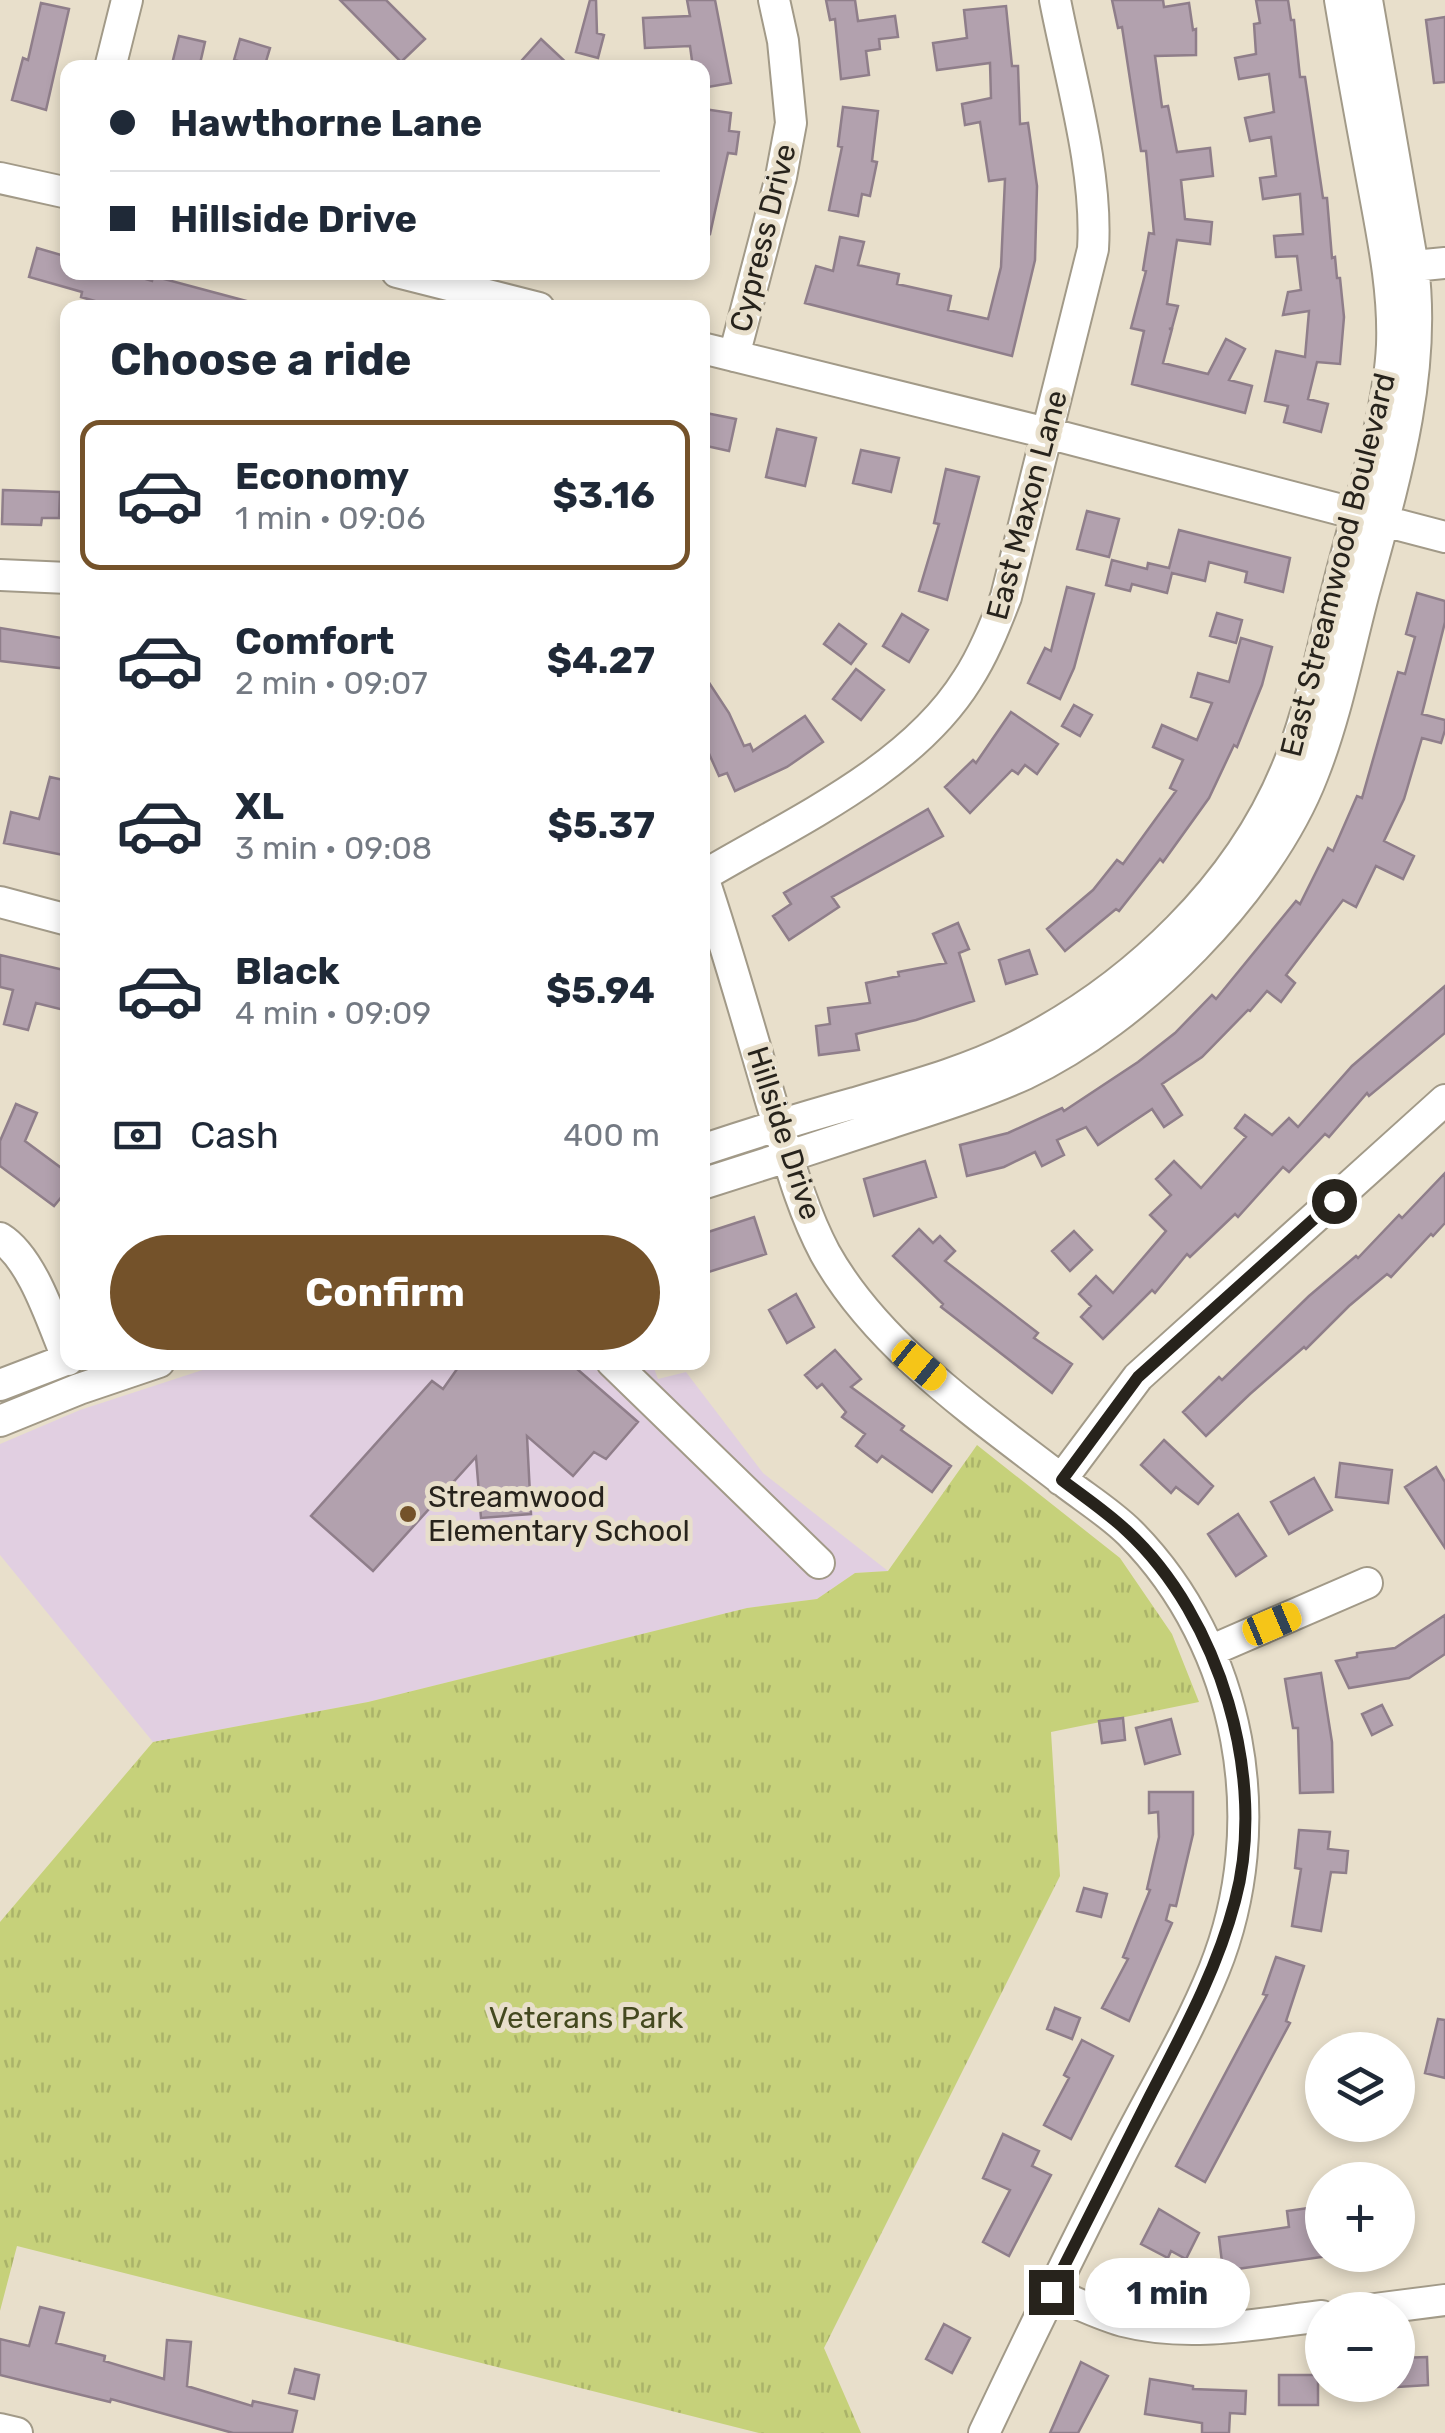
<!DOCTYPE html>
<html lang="en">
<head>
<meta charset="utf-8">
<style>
  :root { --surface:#fff; --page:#f2f2f3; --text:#1f2937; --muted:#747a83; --line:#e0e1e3; --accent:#74522a }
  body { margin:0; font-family:Rubik,sans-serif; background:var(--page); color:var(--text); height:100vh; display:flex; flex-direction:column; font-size:38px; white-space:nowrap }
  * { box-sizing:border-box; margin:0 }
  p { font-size:32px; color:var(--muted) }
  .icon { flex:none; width:55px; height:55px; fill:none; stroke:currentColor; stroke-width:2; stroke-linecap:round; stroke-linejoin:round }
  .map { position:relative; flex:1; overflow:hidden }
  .sheet { position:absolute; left:60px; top:300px; width:650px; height:1070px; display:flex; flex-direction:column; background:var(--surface); border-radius:20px; box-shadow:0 5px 15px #0003 }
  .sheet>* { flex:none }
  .guide { position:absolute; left:60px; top:60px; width:650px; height:220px; border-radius:20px; box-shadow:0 5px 15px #0003; display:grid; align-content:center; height:220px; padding:0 50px; background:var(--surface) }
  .tools { position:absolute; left:1305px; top:2032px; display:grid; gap:20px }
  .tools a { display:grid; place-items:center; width:110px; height:110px; border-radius:50%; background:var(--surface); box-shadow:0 5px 15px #0003; font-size:50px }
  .end { position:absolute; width:45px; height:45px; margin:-22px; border:12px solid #27231c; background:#fff; box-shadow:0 0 0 5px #fff }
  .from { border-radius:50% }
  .bubble { position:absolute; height:70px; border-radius:35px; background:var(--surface); box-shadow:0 5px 15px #0003; font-size:32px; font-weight:700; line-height:70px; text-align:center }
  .car { position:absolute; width:30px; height:60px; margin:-30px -15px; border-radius:12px; box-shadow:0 0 8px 2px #0007; background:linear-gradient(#f5c518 24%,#345 0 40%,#f5c518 0 76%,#345 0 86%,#f5c518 0) }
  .guide b { display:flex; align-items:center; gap:35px; height:95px; font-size:38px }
  .guide b+b { border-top:2px solid var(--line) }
  .guide i { width:25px; height:25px; background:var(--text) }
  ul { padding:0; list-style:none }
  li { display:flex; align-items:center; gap:30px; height:150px; margin:0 20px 15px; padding:0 30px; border:5px solid transparent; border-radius:20px }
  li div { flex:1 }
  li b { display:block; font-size:38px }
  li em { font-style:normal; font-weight:700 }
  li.current { border-color:var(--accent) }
  li>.icon { width:90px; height:90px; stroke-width:1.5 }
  h2 { padding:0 50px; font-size:45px; line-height:120px }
  .pay { display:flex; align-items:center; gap:25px; height:110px; padding:0 50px; font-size:38px }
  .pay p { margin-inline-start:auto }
  .primary-button { display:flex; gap:20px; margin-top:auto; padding:20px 50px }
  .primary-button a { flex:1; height:115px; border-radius:60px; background:var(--accent); color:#fff; font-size:40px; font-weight:700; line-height:115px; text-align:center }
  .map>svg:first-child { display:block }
</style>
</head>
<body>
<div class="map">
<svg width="1445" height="2433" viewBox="0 0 1445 2433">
  <defs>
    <pattern id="park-tufts" width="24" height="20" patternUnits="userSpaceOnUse" patternTransform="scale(2.5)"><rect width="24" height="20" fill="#c6d17a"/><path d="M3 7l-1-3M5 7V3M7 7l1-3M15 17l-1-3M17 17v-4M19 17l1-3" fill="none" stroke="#aab369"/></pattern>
  </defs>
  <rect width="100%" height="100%" fill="#e8dfcb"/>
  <path fill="#e1cfe1" d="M 224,1363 L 652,1363 L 658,1379 L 686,1372 L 763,1473 L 888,1571 L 855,1573 L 817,1599 L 747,1608 L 368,1702 L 153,1742 L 0,1555 L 0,1444 L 80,1410 Z"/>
  <path fill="url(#park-tufts)" d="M 977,1445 L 1120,1558 L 1172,1634 L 1199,1702 L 1051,1732 L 1060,1876 L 824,2348 L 861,2433 L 759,2433 L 17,2246 L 0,2311 L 0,1922 L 153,1742 L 368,1702 L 747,1608 L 817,1599 L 855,1573 L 888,1571 Z"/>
  <path fill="#b2a1ae" stroke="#8f7e8a" stroke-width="2.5" d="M 340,0 L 386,0 L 425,39 L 401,62 Z
    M 590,0 L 596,0 L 597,33 L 604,35 L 598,58 L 576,52 Z
    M 687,0 L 715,0 L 731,83 L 702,88 L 702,68 L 693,68 L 690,46 L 645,48 L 643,18 L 690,16 Z
    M 826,0 L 855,0 L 858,21 L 895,16 L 898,37 L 879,39 L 880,49 L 866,51 L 869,75 L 841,79 L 835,19 L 830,20 Z
    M 1112,0 L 1163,0 L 1164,7 L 1189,3 L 1193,30 L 1196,29 L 1196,55 L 1155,56 L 1162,107 L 1168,106 L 1177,152 L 1210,148 L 1213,176 L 1181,180 L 1185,219 L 1212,222 L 1210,244 L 1177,240 L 1167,304 L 1178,306 L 1172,328 L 1169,329 L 1172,329 L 1163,363 L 1208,374 L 1226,339 L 1245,349 L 1229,380 L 1252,386 L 1245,413 L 1132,384 L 1144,331 L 1131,328 L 1146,271 L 1143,270 L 1149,233 L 1154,234 L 1146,151 L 1141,151 L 1122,27 L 1118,28 Z
    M 1256,0 L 1288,0 L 1291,20 L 1294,20 L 1300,77 L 1305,77 L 1323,198 L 1327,198 L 1332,258 L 1335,257 L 1337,278 L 1340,278 L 1344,317 L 1340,364 L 1317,362 L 1308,399 L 1328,404 L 1321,432 L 1284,422 L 1288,406 L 1265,401 L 1276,351 L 1305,357 L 1309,311 L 1283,315 L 1288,292 L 1301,290 L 1297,256 L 1276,257 L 1274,236 L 1303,234 L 1300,194 L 1263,199 L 1260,178 L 1276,176 L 1271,137 L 1250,141 L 1245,118 L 1274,112 L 1269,74 L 1239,79 L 1235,58 L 1256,54 L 1254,24 L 1260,23 Z
    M 41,3 L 69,9 L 46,110 L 12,100 L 23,58 L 28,60 Z
    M 1006,6 L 1012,66 L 1018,66 L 1020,124 L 1028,123 L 1037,186 L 1035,260 L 1012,356 L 805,303 L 816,266 L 833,271 L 840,237 L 864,242 L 858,265 L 899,274 L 897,284 L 951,296 L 948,310 L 988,319 L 1001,267 L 1005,179 L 989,181 L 980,122 L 965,125 L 962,104 L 991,98 L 990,63 L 937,70 L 933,43 L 967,38 L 964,10 Z
    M 1445,17 L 1445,82 L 1434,83 L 1426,20 Z
    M 179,36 L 205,42 L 199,68 L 171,68 Z
    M 240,39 L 270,48 L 264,68 L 234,60 Z
    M 541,39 L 572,68 L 515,68 Z
    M 843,107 L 878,111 L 872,161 L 877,162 L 870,196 L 862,194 L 858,216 L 829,210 L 842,147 L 838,146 Z
    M 704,109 L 731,113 L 729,131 L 739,132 L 736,154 L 728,153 L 710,234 L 702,233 Z
    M 37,248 L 68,257 L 68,272 L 122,272 L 152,281 L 153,276 L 250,302 L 249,308 L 146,308 L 130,303 L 129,308 L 119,308 L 81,297 L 82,292 L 29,277 Z
    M 706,413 L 736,419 L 729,451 L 702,445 Z
    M 777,429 L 816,438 L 805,486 L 766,477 Z
    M 861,450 L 899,458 L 891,492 L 853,483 Z
    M 946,469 L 979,477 L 947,600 L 919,591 L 939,524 L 934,523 Z
    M 3,490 L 60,492 L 59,518 L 42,518 L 41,525 L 2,524 Z
    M 1087,511 L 1119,519 L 1109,557 L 1077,549 Z
    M 1179,530 L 1290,558 L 1283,592 L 1245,582 L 1247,572 L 1209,562 L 1205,581 L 1172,573 L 1167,593 L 1132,584 L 1130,591 L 1106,585 L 1112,560 L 1147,569 L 1148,563 L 1169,568 Z
    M 1067,587 L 1094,594 L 1074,668 L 1060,699 L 1028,683 L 1045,648 L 1051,651 Z
    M 1417,593 L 1445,601 L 1445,622 L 1422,714 L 1445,720 L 1445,730 L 1441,743 L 1422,738 L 1404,799 L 1384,841 L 1414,856 L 1403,879 L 1376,866 L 1356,907 L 1343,900 L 1286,975 L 1295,983 L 1281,1002 L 1267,991 L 1250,1011 L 1248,1010 L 1202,1057 L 1162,1084 L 1182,1115 L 1164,1127 L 1152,1109 L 1098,1145 L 1086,1127 L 1057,1140 L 1064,1155 L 1042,1166 L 1035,1152 L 1004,1167 L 967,1176 L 960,1145 L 1008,1133 L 1062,1108 L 1064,1111 L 1138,1062 L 1175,1033 L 1212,995 L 1216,999 L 1296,901 L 1300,904 L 1328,848 L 1333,851 L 1357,796 L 1362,798 L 1398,672 L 1405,674 L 1415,637 L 1406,634 Z
    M 1217,613 L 1242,620 L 1236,643 L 1210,636 Z
    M 902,614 L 928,630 L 909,662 L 883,646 Z
    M 839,624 L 866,644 L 851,664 L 824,644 Z
    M 0,628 L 68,639 L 68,669 L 0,661 Z
    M 1241,638 L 1272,647 L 1262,685 L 1237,747 L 1234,745 L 1209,798 L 1163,862 L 1160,859 L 1119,911 L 1116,909 L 1065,951 L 1047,929 L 1093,890 L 1117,860 L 1123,864 L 1176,791 L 1170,788 L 1183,760 L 1153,747 L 1162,725 L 1197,740 L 1212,703 L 1191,697 L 1198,673 L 1229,682 Z
    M 856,669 L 884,690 L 861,720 L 833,699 Z
    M 702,672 L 729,713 L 744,746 L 750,744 L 753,751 L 805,716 L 823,742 L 787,767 L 735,791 L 727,773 L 719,776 L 702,738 Z
    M 1074,705 L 1092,715 L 1080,736 L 1062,726 Z
    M 1011,712 L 1058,744 L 1037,774 L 1025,765 L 1018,774 L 1012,770 L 970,813 L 945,787 L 973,760 L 976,763 Z
    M 50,777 L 68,781 L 68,856 L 4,843 L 11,812 L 39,819 Z
    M 928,809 L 943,836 L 832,897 L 839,907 L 789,940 L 773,916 L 791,904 L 784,893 Z
    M 958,923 L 969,949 L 959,953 L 974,1001 L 916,1020 L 856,1034 L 859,1050 L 819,1055 L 816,1026 L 830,1024 L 828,1008 L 870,1003 L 866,983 L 899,976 L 898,972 L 946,963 L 933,934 Z
    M 1029,950 L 1037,974 L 1006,984 L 999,960 Z
    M 0,955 L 68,971 L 68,1011 L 36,1003 L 28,1030 L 4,1024 L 13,990 L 0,987 Z
    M 1445,986 L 1445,1033 L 1369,1096 L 1367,1093 L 1329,1137 L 1325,1134 L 1289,1172 L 1283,1167 L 1238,1217 L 1235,1214 L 1190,1257 L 1187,1254 L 1155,1293 L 1152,1290 L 1103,1339 L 1081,1317 L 1091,1306 L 1079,1294 L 1096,1276 L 1113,1293 L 1166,1231 L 1150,1215 L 1171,1195 L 1156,1179 L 1174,1161 L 1201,1188 L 1246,1137 L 1235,1128 L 1245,1115 L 1272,1135 L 1289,1118 L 1298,1127 L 1352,1066 Z
    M 16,1104 L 37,1113 L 25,1141 L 68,1173 L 68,1189 L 54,1206 L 0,1166 L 0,1141 Z
    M 925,1161 L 936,1197 L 874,1216 L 864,1179 Z
    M 1445,1173 L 1445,1223 L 1433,1236 L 1431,1234 L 1391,1277 L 1387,1274 L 1349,1306 L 1306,1349 L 1304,1347 L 1250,1394 L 1206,1436 L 1183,1412 L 1219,1377 L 1222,1380 L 1309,1296 L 1356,1256 L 1358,1258 L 1399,1215 L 1402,1218 Z
    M 754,1217 L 766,1254 L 702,1274 L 702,1234 Z
    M 919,1229 L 933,1243 L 940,1236 L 955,1251 L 945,1261 L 1038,1333 L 1034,1338 L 1072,1364 L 1052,1393 L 941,1307 L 943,1304 L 893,1256 Z
    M 1074,1231 L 1092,1250 L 1070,1271 L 1052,1251 Z
    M 796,1294 L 814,1327 L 787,1343 L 769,1310 Z
    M 835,1350 L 861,1379 L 851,1387 L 904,1426 L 901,1430 L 951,1466 L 932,1492 L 882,1456 L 877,1462 L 856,1446 L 865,1434 L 842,1417 L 846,1412 L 822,1384 L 817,1388 L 805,1375 Z
    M 462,1362 L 569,1362 L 638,1422 L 606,1459 L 594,1452 L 573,1476 L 527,1436 L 531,1514 L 481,1518 L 476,1457 L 373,1571 L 311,1516 L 432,1381 L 443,1389 Z
    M 1164,1440 L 1213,1486 L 1198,1504 L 1176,1487 L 1171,1493 L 1141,1465 Z
    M 1340,1463 L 1392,1470 L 1388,1503 L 1336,1497 Z
    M 1436,1467 L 1445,1482 L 1445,1548 L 1405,1487 Z
    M 1314,1478 L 1332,1510 L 1289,1534 L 1271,1502 Z
    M 1238,1514 L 1266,1556 L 1236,1576 L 1208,1534 Z
    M 1445,1615 L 1445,1654 L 1409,1678 L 1349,1688 L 1336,1661 L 1357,1657 L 1357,1653 L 1395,1648 Z
    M 1321,1673 L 1332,1742 L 1333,1792 L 1300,1793 L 1298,1728 L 1293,1728 L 1285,1679 Z
    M 1382,1705 L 1392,1725 L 1372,1735 L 1362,1714 Z
    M 1123,1718 L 1125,1740 L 1102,1743 L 1099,1721 Z
    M 1171,1719 L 1180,1754 L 1145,1764 L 1136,1728 Z
    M 1149,1792 L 1193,1792 L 1193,1834 L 1176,1906 L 1170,1905 L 1166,1920 L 1172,1923 L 1129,2021 L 1102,2008 L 1128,1959 L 1123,1957 L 1150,1890 L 1147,1889 L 1159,1837 L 1158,1812 L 1149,1813 Z
    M 1299,1830 L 1330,1832 L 1328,1849 L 1348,1851 L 1346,1873 L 1331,1872 L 1321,1931 L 1292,1926 L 1301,1869 L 1295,1868 Z
    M 1084,1888 L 1107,1894 L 1101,1917 L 1077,1911 Z
    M 1276,1957 L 1304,1966 L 1286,2021 L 1290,2023 L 1205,2182 L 1176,2166 L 1267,1995 L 1263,1994 Z
    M 1055,2008 L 1080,2018 L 1072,2039 L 1047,2029 Z
    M 1438,2019 L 1445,2020 L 1445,2078 L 1425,2073 Z
    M 1082,2040 L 1113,2056 L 1071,2139 L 1044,2125 L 1069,2078 L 1064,2075 Z
    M 1003,2134 L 1039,2151 L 1032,2166 L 1051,2175 L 1009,2256 L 983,2242 L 1010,2190 L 983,2178 Z
    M 1316,2207 L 1318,2223 L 1322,2222 L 1322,2257 L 1223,2271 L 1219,2237 L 1289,2227 L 1287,2211 Z
    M 1159,2209 L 1199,2233 L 1186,2259 L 1171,2251 L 1168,2258 L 1141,2244 Z
    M 40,2307 L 64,2313 L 56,2343 L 105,2356 L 104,2361 L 164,2379 L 167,2340 L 191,2342 L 187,2386 L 252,2406 L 253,2401 L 297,2411 L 292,2433 L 233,2433 L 111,2399 L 110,2402 L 0,2375 L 0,2339 L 29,2346 Z
    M 944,2324 L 970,2338 L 952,2373 L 926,2359 Z
    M 1427,2357 L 1428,2385 L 1398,2387 L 1398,2358 Z
    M 1081,2362 L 1108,2376 L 1078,2433 L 1050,2433 Z
    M 295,2369 L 319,2375 L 314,2399 L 289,2393 Z
    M 1279,2375 L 1318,2375 L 1318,2405 L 1279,2405 Z
    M 1150,2379 L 1193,2386 L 1193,2389 L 1246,2391 L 1245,2414 L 1230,2413 L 1229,2433 L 1202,2433 L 1202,2423 L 1145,2414 Z"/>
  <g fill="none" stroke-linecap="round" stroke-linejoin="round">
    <g stroke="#a29a88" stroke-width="34">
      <path id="minor" d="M 110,68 L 127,0
        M 0,178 L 68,193
        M 1393,268 L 1445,263
        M 397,272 L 539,308
        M 702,348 L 1047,433 L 1445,537
        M 734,356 L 781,177 L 791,123 L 783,41 L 774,0
        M 0,575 L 68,578
        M 702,874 C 728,951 750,1030 773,1108 C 788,1157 801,1208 825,1253 C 878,1348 981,1417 1066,1483 C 1087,1499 1111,1514 1130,1533 C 1242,1646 1273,1824 1214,1970 C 1188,2034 1151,2095 1120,2156 C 1073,2248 1028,2340 984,2433
        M 703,876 C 792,823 911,770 967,680 C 984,654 995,625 1006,597 L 1093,249 C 1098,171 1070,78 1055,0
        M 0,902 L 68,920
        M 702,1150 C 753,1133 804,1117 855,1103 C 908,1087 962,1073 1013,1048 C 1132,989 1243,884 1291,758 C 1315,695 1327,625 1345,560 C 1362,494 1389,412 1392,345 C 1394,289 1382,234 1372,179 C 1361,120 1350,60 1340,0
        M 702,1184 C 765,1164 827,1144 890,1123 C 935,1108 981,1094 1025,1074 C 1138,1021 1268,891 1313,774 C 1336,716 1348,653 1364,592 C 1393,486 1427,376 1413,266 L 1367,0
        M 0,1238 C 33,1258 53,1325 68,1360
        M 612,1362 L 819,1563
        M 0,1385 L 68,1359
        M 0,1421 L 79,1389 L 159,1362
        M 1061,1480 L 1138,1377 L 1445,1100
        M 1210,1651 L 1367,1583
        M 1051,2292 C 1074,2302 1098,2314 1123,2321 C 1189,2338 1256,2324 1322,2316
        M 1367,2310 L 1445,2300
        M 0,2429 L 17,2433"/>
    </g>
    <use href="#minor" stroke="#fff" stroke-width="30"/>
  </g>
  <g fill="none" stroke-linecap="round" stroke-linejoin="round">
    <path stroke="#27231c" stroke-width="12" d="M 1051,2292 C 1084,2227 1117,2161 1150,2096 C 1183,2032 1217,1970 1235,1901 C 1268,1779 1220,1617 1127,1531 C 1107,1512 1083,1496 1062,1480 L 1138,1377 L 1334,1201"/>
  </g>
  <circle fill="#74522a" stroke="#e8dfcb" stroke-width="4" cx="408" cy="1514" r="10"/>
  <g text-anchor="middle" stroke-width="10" stroke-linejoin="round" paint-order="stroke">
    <g font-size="30" fill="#27231c" stroke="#e8dfcb">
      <text transform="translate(763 238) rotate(-76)" y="10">Cypress Drive</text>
      <text transform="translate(1027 505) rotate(-75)" y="10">East Maxon Lane</text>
      <text transform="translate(1338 565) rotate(-76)" y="10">East Streamwood Boulevard</text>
      <text transform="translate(784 1133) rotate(72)" y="10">Hillside Drive</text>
    </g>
    <g font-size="30" fill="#27231c" stroke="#e8dfcb" text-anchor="start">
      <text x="428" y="1507">Streamwood<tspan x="428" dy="34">Elementary School</tspan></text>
    </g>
    <g font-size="30" fill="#44491f" stroke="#e8dfcb">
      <text x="586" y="2028">Veterans Park</text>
    </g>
  </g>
</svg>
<div class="tools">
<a><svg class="icon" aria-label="layers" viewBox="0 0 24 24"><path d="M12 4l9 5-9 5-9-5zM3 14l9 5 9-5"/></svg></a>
<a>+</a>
<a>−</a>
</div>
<i class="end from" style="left:1334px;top:1201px"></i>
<i class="end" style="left:1051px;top:2292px"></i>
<div class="bubble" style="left:1085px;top:2258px;width:165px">1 min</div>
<i class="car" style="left:919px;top:1365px;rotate:129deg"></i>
<i class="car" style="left:1272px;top:1624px;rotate:67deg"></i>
<div class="guide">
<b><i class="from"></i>Hawthorne Lane</b>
<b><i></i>Hillside Drive</b>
</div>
<section class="sheet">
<h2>Choose a ride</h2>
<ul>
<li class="current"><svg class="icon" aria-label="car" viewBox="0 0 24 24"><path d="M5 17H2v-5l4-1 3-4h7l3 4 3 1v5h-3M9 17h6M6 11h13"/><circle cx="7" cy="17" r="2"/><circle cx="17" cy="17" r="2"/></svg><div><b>Economy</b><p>1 min · 09:06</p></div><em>$3.16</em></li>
<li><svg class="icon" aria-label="car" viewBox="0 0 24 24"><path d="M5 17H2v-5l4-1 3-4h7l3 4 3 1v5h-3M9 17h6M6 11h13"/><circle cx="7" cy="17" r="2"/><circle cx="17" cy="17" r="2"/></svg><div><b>Comfort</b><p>2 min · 09:07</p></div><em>$4.27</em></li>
<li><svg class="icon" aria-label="car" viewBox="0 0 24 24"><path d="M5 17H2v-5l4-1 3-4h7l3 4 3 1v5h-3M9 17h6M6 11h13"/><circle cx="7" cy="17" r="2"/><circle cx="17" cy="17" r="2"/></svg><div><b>XL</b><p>3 min · 09:08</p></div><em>$5.37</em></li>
<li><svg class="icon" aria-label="car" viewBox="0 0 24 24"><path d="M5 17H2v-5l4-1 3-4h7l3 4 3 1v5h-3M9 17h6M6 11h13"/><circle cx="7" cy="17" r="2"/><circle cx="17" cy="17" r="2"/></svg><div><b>Black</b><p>4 min · 09:09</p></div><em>$5.94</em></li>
</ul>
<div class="pay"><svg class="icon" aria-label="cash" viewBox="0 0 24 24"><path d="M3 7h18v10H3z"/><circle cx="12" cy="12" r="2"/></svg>Cash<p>400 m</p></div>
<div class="primary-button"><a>Confirm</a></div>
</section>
</div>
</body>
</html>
